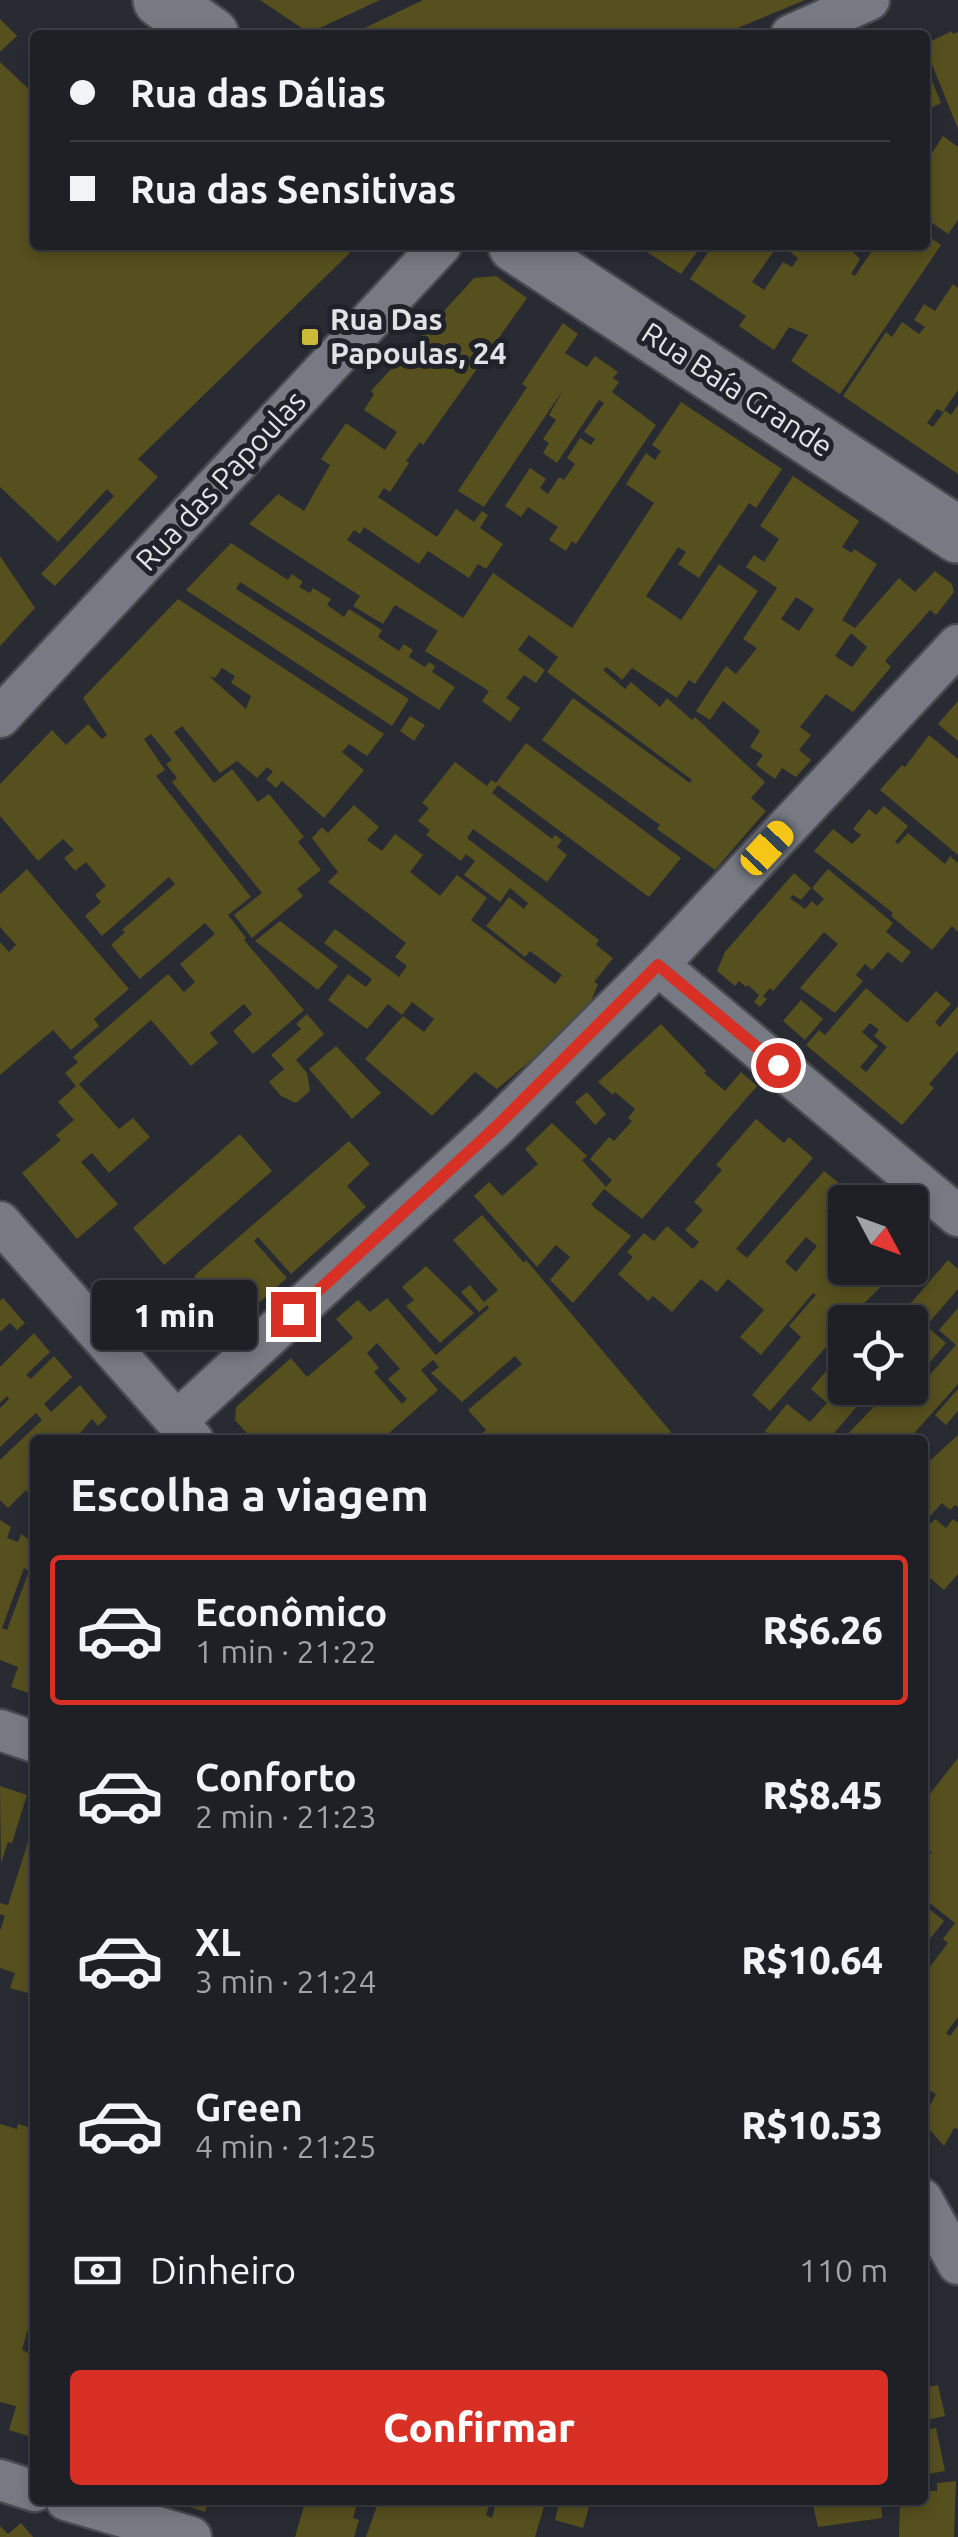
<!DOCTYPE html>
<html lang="pt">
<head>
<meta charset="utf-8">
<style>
  :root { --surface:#1f2026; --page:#27282e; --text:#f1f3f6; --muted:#a1a3a7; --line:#3c3e43; --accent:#d93025 }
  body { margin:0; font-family:Ubuntu,sans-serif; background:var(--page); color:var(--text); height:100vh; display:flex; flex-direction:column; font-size:38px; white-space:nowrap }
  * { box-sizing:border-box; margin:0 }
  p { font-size:32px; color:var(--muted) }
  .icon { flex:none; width:55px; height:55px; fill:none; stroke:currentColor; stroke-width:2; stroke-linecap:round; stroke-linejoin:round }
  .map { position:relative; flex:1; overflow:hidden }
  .drawer { position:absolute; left:30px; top:1435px; width:898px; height:1070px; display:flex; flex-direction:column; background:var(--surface); border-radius:10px; box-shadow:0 5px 15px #0003,0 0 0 2px var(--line) }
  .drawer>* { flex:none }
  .hud { position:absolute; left:30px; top:30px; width:900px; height:220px; border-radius:10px; box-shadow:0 5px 15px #0003,0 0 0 2px var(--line); display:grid; align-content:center; height:220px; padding:0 40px; background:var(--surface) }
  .needle { width:65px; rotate:131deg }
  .controls { position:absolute; left:828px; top:1185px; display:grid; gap:20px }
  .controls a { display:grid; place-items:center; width:100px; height:100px; border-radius:10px; background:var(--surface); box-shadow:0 5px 15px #0003,0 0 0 2px var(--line); font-size:50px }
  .end { position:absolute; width:45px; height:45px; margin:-22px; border:12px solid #d93025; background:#fff; box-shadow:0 0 0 5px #fff }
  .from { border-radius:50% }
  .bubble { position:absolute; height:70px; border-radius:10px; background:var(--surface); box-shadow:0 5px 15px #0003,0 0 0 2px var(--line); font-size:32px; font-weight:800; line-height:70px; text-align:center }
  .car { position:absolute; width:30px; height:60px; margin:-30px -15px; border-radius:12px; box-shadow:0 0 8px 2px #0007; background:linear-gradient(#f5c518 24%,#345 0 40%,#f5c518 0 76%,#345 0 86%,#f5c518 0) }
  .hud b { display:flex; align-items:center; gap:35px; height:95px; font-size:38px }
  .hud b+b { border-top:2px solid var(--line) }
  .hud i { width:25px; height:25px; background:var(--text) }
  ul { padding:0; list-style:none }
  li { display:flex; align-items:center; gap:30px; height:150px; margin:0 20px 15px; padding:0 20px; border:5px solid transparent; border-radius:10px }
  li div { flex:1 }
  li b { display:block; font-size:38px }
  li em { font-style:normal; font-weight:800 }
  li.on { border-color:var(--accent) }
  li>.icon { width:90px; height:90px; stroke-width:1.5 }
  h2 { padding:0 40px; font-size:45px; line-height:120px }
  .pay { display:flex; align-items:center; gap:25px; height:110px; padding:0 40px; font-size:38px }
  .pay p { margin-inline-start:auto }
  .cta { display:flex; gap:20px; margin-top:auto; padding:20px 40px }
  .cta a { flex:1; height:115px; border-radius:10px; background:var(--accent); color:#fff; font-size:40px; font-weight:800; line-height:115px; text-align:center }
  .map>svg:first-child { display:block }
</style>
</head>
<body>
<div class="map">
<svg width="958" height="2537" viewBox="0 0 958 2537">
  <rect width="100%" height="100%" fill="#292b33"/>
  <path fill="#564f1e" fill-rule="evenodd" d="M 260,0 L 380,0 L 309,33 Z
    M 423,0 L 805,0 L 733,30 L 729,35 L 350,35 Z
    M 0,19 L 17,36 L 0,52 Z
    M 952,31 L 953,34 L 958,32 L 958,129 L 925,47 L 925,44 Z
    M 0,62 L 35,95 L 35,245 L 358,245 L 138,459 L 158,477 L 55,586 L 41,574 L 114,496 L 107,489 L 58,542 L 0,487 Z
    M 925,64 L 941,103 L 925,111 Z
    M 943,136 L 958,147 L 958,220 L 948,234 L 925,218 L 925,164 Z
    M 925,234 L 941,245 L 840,394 L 791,361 L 808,335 L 789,327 L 774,350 L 739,326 L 746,316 L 690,279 L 713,245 L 778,245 L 752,282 L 764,290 L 783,262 L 792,267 L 798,258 L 790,252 L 795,245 L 846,245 L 860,259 L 851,274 L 855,276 L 876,245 L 925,245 Z
    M 636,245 L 702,245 L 681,274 Z
    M 496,276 L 527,298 L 423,445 L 420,442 L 406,461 L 409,463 L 390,492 L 384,488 L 378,497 L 437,537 L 456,509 L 474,522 L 482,511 L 488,515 L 480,528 L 503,544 L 486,569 L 478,564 L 469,578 L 428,551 L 419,564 L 364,527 L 360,534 L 354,530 L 347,540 L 463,618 L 493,573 L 572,628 L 654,503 L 626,484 L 646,453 L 655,460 L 661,451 L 652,445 L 681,402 L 782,469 L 756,508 L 749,503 L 699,578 L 678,564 L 686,552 L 678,547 L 646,596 L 681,620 L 719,564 L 758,591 L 695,684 L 689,680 L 677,698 L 632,668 L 622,680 L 607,667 L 603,670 L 625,689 L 631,682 L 660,707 L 667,698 L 692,720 L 695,717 L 765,782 L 751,798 L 766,811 L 715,870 L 657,829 L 660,825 L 542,740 L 573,698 L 690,783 L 692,780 L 547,672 L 558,657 L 529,635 L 518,650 L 545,670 L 536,683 L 524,675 L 506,698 L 520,708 L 510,722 L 482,701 L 489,691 L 425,651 L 438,631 L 395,605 L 383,624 L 353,606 L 360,596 L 249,524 L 278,494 L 304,511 L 330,465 L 321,459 L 346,423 L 385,450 L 397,432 L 364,410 L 374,394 L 371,391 L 474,278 Z
    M 953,284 L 958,288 L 958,390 L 943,412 L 937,409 L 927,423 L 933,427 L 945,410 L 951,415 L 958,405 L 958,474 L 843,396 L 886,332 L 892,337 L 902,322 L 919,334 L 925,327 L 914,320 L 924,304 L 935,311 Z
    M 563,323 L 578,334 L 565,353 L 587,367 L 595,356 L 618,372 L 613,378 L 619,382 L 612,392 L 656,425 L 576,544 L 572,541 L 566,551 L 549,540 L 558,527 L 528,507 L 521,517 L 505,506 L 530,468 L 546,479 L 540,488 L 548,494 L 559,477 L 564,480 L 575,464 L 567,458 L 580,438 L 591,445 L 595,439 L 584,432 L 604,403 L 599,400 L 557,463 L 543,453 L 549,443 L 543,439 L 556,420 L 549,415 L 563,390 L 484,507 L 458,491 L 527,387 L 522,384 Z
    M 793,476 L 859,521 L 842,547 L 852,553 L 854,549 L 877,564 L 842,620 L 855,628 L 899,578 L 915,592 L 935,571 L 952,584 L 954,592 L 936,615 L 930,610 L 885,661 L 891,667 L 853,712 L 826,694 L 800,727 L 811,735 L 799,750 L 811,760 L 796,777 L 782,768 L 775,779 L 756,765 L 763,755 L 750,747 L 760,731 L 723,701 L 710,720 L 696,711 L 726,666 L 736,674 L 757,648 L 743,639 L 777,588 L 746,567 L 754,555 L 764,562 L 779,539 L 760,526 ZM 796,597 L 814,609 L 799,631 L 781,619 ZM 851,633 L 867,647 L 852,667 L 835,656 Z
    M 231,543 L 288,580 L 292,574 L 303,582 L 299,587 L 310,593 L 313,588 L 331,599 L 327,605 L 344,617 L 349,609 L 382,630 L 378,637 L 399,651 L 404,644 L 413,650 L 409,657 L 425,667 L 429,662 L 435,666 L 432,672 L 455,687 L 439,710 L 240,582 L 236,589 L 409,699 L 392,726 L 186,590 Z
    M 0,556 L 35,608 L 0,646 Z
    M 178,599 L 384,734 L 367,756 L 349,744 L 342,752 L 364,770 L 324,818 L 282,781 L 276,788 L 266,779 L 273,772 L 267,767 L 257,778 L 237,761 L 220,773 L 182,726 L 174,732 L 214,783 L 232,769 L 258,802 L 269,794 L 304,837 L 298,842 L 321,870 L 297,889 L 303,896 L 252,938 L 234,915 L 262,893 L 172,782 L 177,778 L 166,764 L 172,760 L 151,734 L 144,739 L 165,770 L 156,776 L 251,897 L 228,915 L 246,938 L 244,940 L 304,1010 L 253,1054 L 233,1031 L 252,1014 L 244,1004 L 210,1033 L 218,1043 L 191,1066 L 151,1020 L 79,1084 L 119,1129 L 133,1118 L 150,1137 L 109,1173 L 92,1153 L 81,1162 L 118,1204 L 77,1239 L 22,1173 L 61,1140 L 56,1135 L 74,1120 L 58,1102 L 76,1086 L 65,1073 L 78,1062 L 73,1057 L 168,974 L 184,992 L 195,982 L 180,964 L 215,934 L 205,923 L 140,979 L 111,945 L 125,932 L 122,930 L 175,884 L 169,877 L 102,936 L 85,916 L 101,902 L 95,895 L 106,886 L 86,862 L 75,871 L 64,858 L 74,850 L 63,839 L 38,861 L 0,816 L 0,784 L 52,730 L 66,745 L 88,724 L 102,739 L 107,735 L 83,698 ZM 222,668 L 235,676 L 231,683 L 251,696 L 246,709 L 209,676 L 215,678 Z
    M 958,701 L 958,741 L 938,724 Z
    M 410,716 L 425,725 L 414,741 L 400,731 Z
    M 929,735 L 958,759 L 958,855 L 880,790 L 902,765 L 905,767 Z
    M 526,743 L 681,858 L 649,897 L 498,785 L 492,793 L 552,839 L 555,835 L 562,840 L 557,847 L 567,855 L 547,882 L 473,829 L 467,838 L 599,940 L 596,945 L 613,958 L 594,982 L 598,984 L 588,1009 L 544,1049 L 497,1089 L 475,1072 L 432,1116 L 365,1059 L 403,1016 L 424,1032 L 434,1019 L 412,1002 L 402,1015 L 388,1004 L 367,1029 L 328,1000 L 348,974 L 366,987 L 372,979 L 324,943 L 335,929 L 399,977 L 407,966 L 395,957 L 406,943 L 328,882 L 338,872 L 312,838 L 322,827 L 328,833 L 354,805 L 379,827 L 367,840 L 382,851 L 395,834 L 423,855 L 410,872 L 440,896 L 457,875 L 487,898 L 471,920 L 555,984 L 562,975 L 530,951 L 525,957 L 486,926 L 509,897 L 524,909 L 528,903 L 510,888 L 500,902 L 464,875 L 475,861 L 466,854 L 461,861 L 426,835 L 430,830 L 418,821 L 429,808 L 422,803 L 455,762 L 487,786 L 491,780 L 496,783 Z
    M 884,806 L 908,826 L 895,842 L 898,844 L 908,833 L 945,864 L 950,856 L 958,863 L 958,932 L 952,926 L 932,950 L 891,916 L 893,913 L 814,851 L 833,829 L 852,844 L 861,835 L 853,829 L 869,809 L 876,815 Z
    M 27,869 L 129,989 L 94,1019 L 99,1026 L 71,1050 L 53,1030 L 0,1075 L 0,942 L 9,952 L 16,945 L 0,927 L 0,894 Z
    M 828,869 L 893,923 L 886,932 L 911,952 L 902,963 L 888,952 L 872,970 L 865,964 L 856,975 L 863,981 L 835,1013 L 800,988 L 838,944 L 824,932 L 773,991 L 770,988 L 763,996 L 767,999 L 760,1007 L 754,1002 L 759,995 L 748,985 L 746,987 L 739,981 L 735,986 L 717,971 L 725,952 L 794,873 L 811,888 L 801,900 L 793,895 L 790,898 L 805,909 L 812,901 L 817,906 L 824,899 L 812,888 Z
    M 280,921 L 338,966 L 318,990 L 255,941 Z
    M 866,988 L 907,1023 L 936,991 L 951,1004 L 935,1022 L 940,1027 L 958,1006 L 958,1051 L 929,1084 L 934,1088 L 902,1125 L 806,1045 L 819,1030 L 825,1035 ZM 870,1023 L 879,1030 L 874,1036 L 887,1047 L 866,1072 L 860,1067 L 878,1046 L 862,1032 Z
    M 801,1000 L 823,1019 L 805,1040 L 783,1021 Z
    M 307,1014 L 324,1034 L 296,1060 L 307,1073 L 310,1091 L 296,1103 L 281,1096 L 269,1082 L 284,1069 L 271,1055 L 301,1029 L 296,1024 Z
    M 661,1024 L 706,1071 L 704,1073 L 725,1091 L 741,1072 L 757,1086 L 642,1219 L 604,1189 L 591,1205 L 631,1236 L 573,1303 L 550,1280 L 570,1257 L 556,1245 L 537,1267 L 474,1196 L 489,1182 L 502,1196 L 538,1164 L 525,1149 L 552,1123 L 587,1156 L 582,1160 L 606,1187 L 612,1180 L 590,1159 L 609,1137 L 614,1141 L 632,1121 L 628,1118 L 635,1109 L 615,1092 L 613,1095 L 598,1082 Z
    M 336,1046 L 381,1093 L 352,1119 L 309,1069 Z
    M 587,1092 L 606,1114 L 595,1125 L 575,1102 Z
    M 756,1119 L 784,1143 L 789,1137 L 813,1158 L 736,1249 L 747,1258 L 824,1171 L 845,1188 L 825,1211 L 838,1222 L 845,1216 L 845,1268 L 900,1268 L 845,1322 L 842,1329 L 845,1332 L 830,1349 L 827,1346 L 770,1411 L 752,1395 L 801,1337 L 789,1326 L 816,1295 L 813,1293 L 761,1355 L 740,1337 L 764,1310 L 728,1279 L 717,1292 L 701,1279 L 672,1312 L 653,1296 L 648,1301 L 618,1274 L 633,1257 L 627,1252 L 644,1233 L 654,1241 L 667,1226 L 693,1249 L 699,1242 L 685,1230 L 703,1210 L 694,1202 L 722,1170 L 716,1165 ZM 806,1237 L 817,1246 L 796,1272 L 785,1262 Z
    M 240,1134 L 272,1171 L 164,1265 L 133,1228 Z
    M 349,1141 L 370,1164 L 347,1186 L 366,1207 L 291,1274 L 258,1237 L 254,1241 L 287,1278 L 246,1314 L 239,1306 L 230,1315 L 194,1276 Z
    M 482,1215 L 524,1263 L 526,1260 L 671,1432 L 662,1440 L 475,1440 L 486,1430 L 468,1410 L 522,1364 L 515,1356 L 462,1402 L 431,1373 L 439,1367 L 433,1360 L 421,1370 L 438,1390 L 381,1440 L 253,1440 L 235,1420 L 236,1407 L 291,1358 L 307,1377 L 353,1338 L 336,1319 L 358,1300 L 370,1312 L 387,1298 L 436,1355 L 489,1308 L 487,1305 L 479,1312 L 461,1292 L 470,1285 L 484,1302 L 498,1290 L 453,1240 ZM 377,1343 L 400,1369 L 388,1379 L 407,1399 L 402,1404 L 374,1372 L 379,1368 L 367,1353 Z
    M 910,1216 L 929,1233 L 910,1255 Z
    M 948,1260 L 958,1269 L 958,1289 L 926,1326 L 946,1343 L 910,1386 L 910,1322 L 899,1317 Z
    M 426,1266 L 474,1313 L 440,1343 L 406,1306 L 414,1300 L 402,1287 Z
    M 3,1298 L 25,1323 L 17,1330 L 10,1323 L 0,1332 L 0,1301 Z
    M 958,1308 L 958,1384 L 942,1402 L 908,1440 L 842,1440 L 889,1391 L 904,1404 L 956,1345 L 939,1330 Z
    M 34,1333 L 50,1352 L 26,1375 L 31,1379 L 54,1356 L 72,1377 L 44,1404 L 51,1412 L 80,1385 L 107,1417 L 98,1426 L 92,1419 L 74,1440 L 35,1440 L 35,1481 L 32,1484 L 35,1488 L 29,1494 L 26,1490 L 8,1508 L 0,1500 L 0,1460 L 42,1420 L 36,1413 L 0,1447 L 0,1408 L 9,1399 L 7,1396 L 0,1403 L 0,1367 Z
    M 845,1339 L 845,1388 L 873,1388 L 828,1440 L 775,1440 L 765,1431 L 787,1404 L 810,1422 L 827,1403 L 811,1389 L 843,1351 L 838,1347 Z
    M 958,1389 L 958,1411 L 946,1425 L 935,1415 Z
    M 958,1435 L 958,1507 L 955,1505 L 950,1510 L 942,1503 L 922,1525 L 922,1468 Z
    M 935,1519 L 946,1528 L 953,1519 L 958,1523 L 958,1574 L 944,1590 L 922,1571 L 922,1533 Z
    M 0,1520 L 11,1527 L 7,1538 L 18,1542 L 21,1534 L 35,1544 L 35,1695 L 11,1687 L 18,1667 L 0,1660 ZM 24,1568 L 29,1571 L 7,1630 L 2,1628 Z
    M 958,1758 L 958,2017 L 946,2033 L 950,2036 L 958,2025 L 958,2129 L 954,2128 L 944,2146 L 922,2121 L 936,2094 L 922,2086 L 922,1977 L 948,1943 L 943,1939 L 955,1923 L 926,1900 L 923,1904 L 944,1921 L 922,1949 L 922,1871 L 926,1866 L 923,1864 L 932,1852 L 922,1844 L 922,1804 Z
    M 0,1786 L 27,1795 L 12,1843 L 8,1842 L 1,1863 Z
    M 34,1823 L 35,1823 L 35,2013 L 29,2011 L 33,1998 L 31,1994 L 10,1988 L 15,1973 L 0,1968 L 0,1931 L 5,1916 L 0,1914 L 0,1903 L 8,1905 Z
    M 0,2124 L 17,2129 L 18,2124 L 35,2129 L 35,2304 L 22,2350 L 35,2356 L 35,2443 L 30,2442 L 31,2437 L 9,2430 L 16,2406 L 0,2402 Z
    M 938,2385 L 945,2416 L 922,2421 L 922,2388 Z
    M 936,2428 L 945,2471 L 922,2475 L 922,2430 Z
    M 956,2481 L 954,2537 L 899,2537 L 900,2500 L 922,2500 L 922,2491 L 937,2491 L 937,2483 Z
    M 169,2500 L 209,2500 L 205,2512 Z
    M 287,2500 L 358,2500 L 353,2518 L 359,2520 L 354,2537 L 295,2537 L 304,2506 Z
    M 379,2500 L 491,2500 L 486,2515 L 492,2518 L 497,2500 L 546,2500 L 535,2537 L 366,2537 Z
    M 560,2500 L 591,2500 L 583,2528 L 555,2520 Z
    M 812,2500 L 881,2500 L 882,2518 L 818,2527 Z
    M 21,2523 L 33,2537 L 0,2537 L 0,2526 L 8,2534 Z"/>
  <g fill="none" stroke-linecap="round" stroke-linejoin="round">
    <g stroke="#484a4f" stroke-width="45">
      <path id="minor" d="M 791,35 L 869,0
        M 0,717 L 441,245
        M 658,965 L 958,1216
        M 0,1222 L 193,1440
        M 177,1421 L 495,1128 L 658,965 L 958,645
        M 0,1730 L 35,1742
        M 922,2199 L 958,2264
        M 0,2480 L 35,2491
        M 66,2500 L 191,2537"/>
    </g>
    <g stroke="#484a4f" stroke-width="60">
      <path id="secondary" d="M 161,0 L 211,35
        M 516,245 L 958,535"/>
    </g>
    <use href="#minor" stroke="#777a82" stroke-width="40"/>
    <use href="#secondary" stroke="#777a82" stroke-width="55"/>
  </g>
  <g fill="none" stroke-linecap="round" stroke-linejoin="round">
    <path stroke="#d93025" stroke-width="12" d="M 293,1314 L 495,1128 L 658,965 L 778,1065"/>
  </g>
  <rect fill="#ccb938" stroke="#202229" stroke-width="4" x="300" y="327" width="20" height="20" rx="5"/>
  <g text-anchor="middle" stroke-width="10" stroke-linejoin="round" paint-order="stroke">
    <g font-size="30" font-weight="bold" fill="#e0e2e6" stroke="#202229" text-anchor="start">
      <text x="330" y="330">Rua Das<tspan x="330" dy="34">Papoulas, 24</tspan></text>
    </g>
    <g font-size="30" fill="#e0e2e6" stroke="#202229">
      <text transform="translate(737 390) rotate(33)" y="10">Rua Baía Grande</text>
      <text transform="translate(221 481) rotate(-47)" y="10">Rua das Papoulas</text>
    </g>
  </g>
</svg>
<div class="controls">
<a><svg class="needle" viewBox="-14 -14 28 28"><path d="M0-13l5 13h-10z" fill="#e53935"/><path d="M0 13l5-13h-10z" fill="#a1a3a7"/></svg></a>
<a><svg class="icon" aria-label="locate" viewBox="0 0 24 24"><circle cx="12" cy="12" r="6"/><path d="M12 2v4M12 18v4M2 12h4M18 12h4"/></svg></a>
</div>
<i class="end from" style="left:778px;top:1065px"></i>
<i class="end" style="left:293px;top:1314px"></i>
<div class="bubble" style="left:92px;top:1280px;width:165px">1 min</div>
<i class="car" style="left:767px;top:848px;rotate:43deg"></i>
<div class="hud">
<b><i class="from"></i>Rua das Dálias</b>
<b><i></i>Rua das Sensitivas</b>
</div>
<section class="drawer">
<h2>Escolha a viagem</h2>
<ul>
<li class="on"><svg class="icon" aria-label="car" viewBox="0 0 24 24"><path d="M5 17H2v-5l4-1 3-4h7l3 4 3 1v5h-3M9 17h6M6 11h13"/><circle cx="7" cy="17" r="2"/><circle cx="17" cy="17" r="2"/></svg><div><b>Econômico</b><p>1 min · 21:22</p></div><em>R$6.26</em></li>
<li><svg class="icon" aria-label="car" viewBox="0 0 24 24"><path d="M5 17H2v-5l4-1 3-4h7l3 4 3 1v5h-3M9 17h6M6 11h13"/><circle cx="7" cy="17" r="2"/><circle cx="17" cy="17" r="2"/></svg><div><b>Conforto</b><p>2 min · 21:23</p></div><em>R$8.45</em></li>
<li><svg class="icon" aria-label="car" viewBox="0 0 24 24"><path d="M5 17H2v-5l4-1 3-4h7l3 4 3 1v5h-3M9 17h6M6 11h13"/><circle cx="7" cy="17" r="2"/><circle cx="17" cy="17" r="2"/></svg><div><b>XL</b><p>3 min · 21:24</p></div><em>R$10.64</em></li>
<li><svg class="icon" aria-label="car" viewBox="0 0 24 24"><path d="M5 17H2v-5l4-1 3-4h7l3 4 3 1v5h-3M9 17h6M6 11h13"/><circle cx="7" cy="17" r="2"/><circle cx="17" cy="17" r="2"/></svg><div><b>Green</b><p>4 min · 21:25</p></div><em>R$10.53</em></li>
</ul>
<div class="pay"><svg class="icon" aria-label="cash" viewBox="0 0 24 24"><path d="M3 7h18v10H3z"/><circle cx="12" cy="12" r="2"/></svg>Dinheiro<p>110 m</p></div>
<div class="cta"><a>Confirmar</a></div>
</section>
</div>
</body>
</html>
